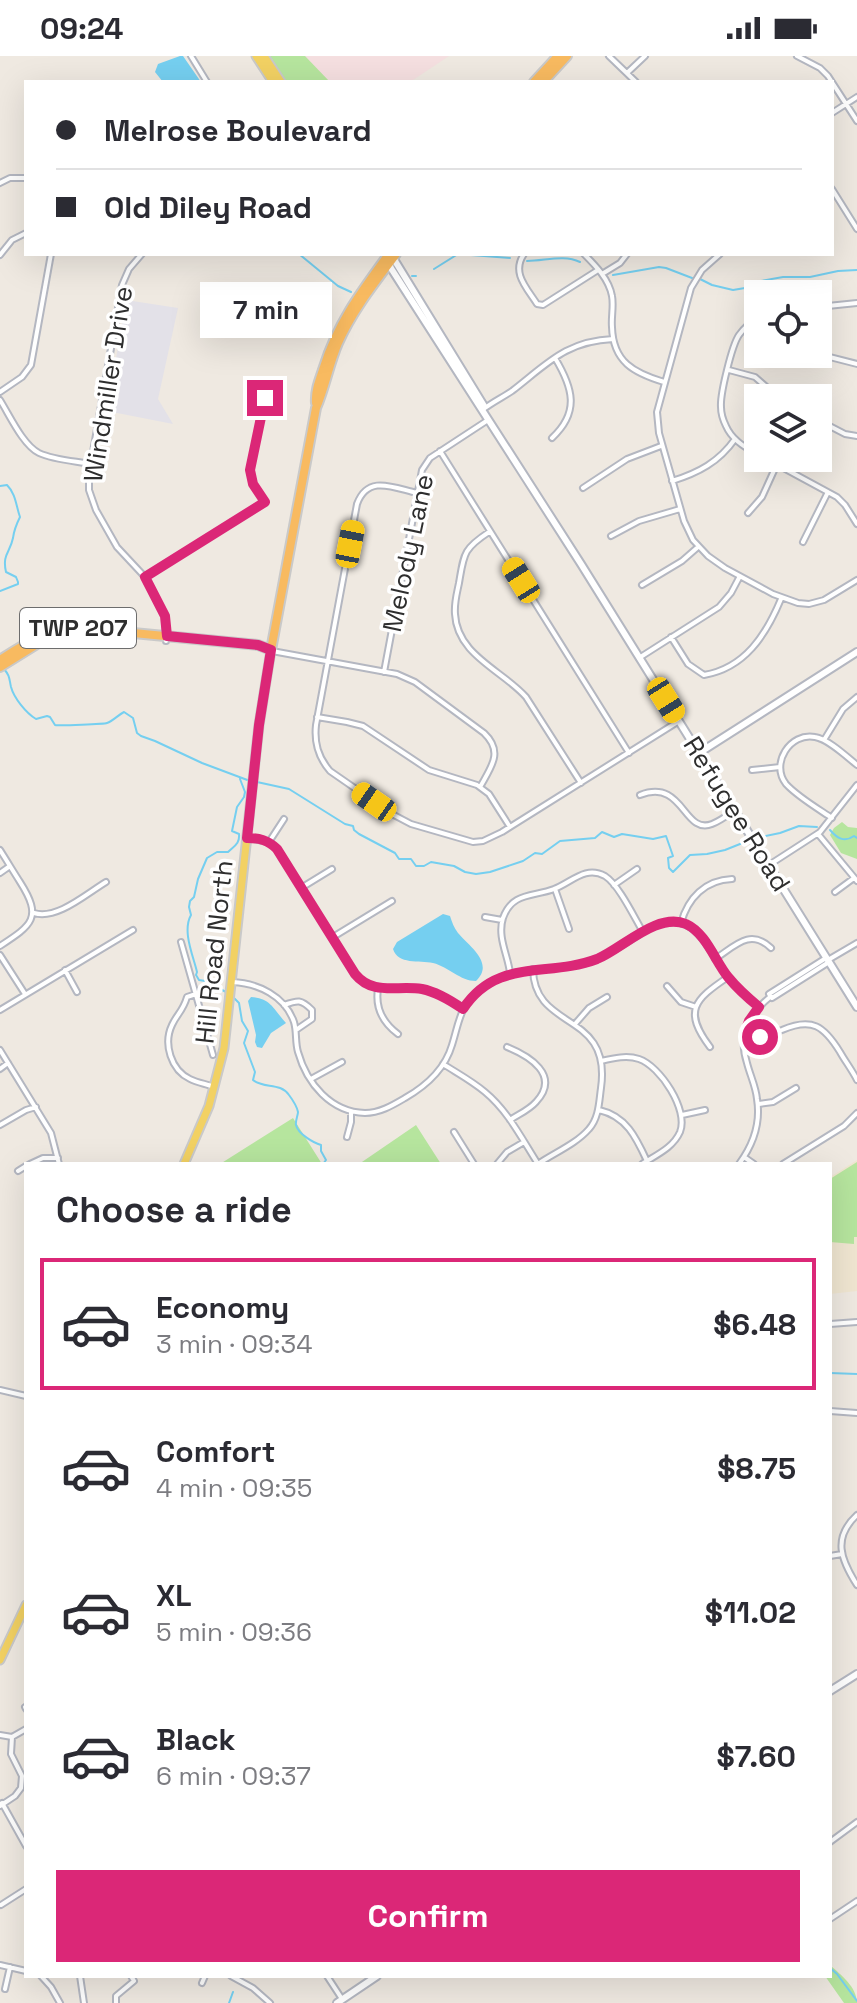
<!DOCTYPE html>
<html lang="en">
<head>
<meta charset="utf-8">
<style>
  :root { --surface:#fff; --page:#f2f2f3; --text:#2b2b33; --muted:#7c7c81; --line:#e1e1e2; --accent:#db2777 }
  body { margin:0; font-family:"Space Grotesk",sans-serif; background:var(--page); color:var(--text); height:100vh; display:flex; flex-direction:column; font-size:30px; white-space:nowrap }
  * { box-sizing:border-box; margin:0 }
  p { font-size:26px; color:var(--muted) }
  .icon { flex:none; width:44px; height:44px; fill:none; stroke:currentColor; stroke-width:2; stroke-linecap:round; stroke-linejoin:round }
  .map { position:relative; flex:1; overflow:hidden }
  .sheet { position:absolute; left:24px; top:1106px; width:808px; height:816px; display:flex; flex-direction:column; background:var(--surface); border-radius:0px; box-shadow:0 8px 32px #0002 }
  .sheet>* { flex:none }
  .guide { position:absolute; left:24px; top:24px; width:810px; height:176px; border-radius:0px; box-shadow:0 8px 32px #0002; display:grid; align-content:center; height:176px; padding:0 32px; background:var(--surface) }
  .controls { position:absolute; left:744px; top:224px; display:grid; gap:16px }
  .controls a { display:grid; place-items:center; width:88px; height:88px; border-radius:0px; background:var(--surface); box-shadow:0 8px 32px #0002; font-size:40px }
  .end { position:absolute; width:36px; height:36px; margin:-18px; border:10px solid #db2777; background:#fff; box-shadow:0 0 0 4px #fff }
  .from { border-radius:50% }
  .bubble { position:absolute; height:56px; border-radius:0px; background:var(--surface); box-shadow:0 8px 32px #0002; font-size:26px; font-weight:800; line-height:56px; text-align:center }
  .car { position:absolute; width:24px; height:48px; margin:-24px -12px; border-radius:10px; box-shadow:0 0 6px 2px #0007; background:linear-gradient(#f5c518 24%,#345 0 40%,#f5c518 0 76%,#345 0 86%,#f5c518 0) }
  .guide b { display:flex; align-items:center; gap:28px; height:76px; font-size:30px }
  .guide b+b { border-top:2px solid var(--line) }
  .guide i { width:20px; height:20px; background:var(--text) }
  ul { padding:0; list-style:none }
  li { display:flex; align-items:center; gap:24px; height:132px; margin:0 16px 12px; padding:0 16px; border:4px solid transparent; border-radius:0px }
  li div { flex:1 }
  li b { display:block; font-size:30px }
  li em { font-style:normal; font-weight:800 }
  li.active { border-color:var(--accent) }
  li>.icon { width:72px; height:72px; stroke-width:1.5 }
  h2 { padding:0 32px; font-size:36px; line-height:96px }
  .button { display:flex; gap:16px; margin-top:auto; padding:16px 32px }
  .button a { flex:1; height:92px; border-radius:0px; background:var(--accent); color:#fff; font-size:32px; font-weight:800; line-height:92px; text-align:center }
  .status { display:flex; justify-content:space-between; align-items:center; height:56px; padding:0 40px; background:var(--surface); direction:ltr }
  .status svg { height:22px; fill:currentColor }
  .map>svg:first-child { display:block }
</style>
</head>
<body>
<div class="status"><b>09:24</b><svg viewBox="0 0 49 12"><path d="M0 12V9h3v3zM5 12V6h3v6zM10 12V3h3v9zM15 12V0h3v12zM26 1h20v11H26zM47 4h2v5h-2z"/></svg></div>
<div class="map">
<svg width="857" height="1947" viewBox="0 0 857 1947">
  <rect width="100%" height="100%" fill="#efe9e1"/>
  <path fill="#e3e1e8" d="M 126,244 L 178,252 L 158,343 L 173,368 L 107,355 Z"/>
  <path fill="#f0e6d1" d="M 857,1104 L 857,1235 L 830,1238 L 830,1121 Z"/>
  <path fill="#f5dfe0" d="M 267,0 L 449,0 L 410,26 L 283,26 Z"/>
  <path fill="#b6e59e" d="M 270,0 L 305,0 L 330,26 L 286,26 Z
    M 842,766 L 848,771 L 857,772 L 857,803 L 841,797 L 830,779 L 834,772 Z
    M 293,1062 L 322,1108 L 220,1108 Z
    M 416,1069 L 441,1108 L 359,1108 Z
    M 857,1106 L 857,1181 L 854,1181 L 854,1188 L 830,1186 L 830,1123 Z
    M 830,1909 C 841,1919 857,1931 857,1947 L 844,1947 L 825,1920 L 830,1920 Z"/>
  <path fill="#75cff0" d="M 180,0 L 183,0 L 201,26 L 163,26 L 155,16 L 158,8 Z
    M 443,858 L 450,860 C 452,866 454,872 458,877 C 469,890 495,907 476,925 C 460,925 449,911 433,907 C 419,904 398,909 393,893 L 397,886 Z
    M 251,941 C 271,942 274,954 286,967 L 271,977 L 262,992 L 257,991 L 255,986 L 256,979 L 248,945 Z"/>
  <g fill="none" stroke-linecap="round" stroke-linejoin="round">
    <path stroke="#75cff0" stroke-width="2" d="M 299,198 L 338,230 L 351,236
      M 527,205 C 545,205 564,198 580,206
      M 434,213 L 458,198 L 510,202
      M 613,219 L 659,211 L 666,212 L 692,222
      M 412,220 L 416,220
      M 700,223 L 712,229 L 733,234 L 745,232 L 755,226 L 783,221 L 810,221 L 838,215 L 857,214
      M 0,430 L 7,429 C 16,438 16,450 20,461 C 16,469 14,474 13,482 C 10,497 2,498 6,516 L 16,521 L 18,526 L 18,528 L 0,535
      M 4,613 C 10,620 9,622 11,631 C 14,642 26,657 36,663 L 47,660 L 50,661 L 55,669 C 60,670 104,668 107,667 C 113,665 118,659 124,656 L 133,662 L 137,677 L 141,680 L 155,685 L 202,707 L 250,725
      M 257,726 L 289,733 L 345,768 L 353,770 L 354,774 L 359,778 L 395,797 L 399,803 L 411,803 L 416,810 L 424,810 L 431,806 L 454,810 L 465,816 L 476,818 L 490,816 L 523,805 L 535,797 L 542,798 L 560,785 L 595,782 L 602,776 L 614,781 L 622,778 L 653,783 L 666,780 L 673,800 L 668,802 L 669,812 L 673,816 L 690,799 L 707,798 L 725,794 L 750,784
      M 830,774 C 837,782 844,787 854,780 L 857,782
      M 756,782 L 780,777 L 799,770 L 817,771
      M 226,936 L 205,925 L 199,924 L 196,919 L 197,916 C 193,899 182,875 191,859 L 189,851 L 190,845 L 194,841 L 198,823 L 207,802 L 217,796 L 228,796 C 234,790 240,788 239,778 L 232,775 L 237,751 L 244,741 L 245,736 L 240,723
      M 232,940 L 239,947 L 242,965 L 248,975 L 244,987 L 255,1016 L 253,1024 C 264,1033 280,1026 289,1039 C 292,1043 297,1051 298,1056 C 298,1059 295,1066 296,1069 C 298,1078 314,1087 321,1089 L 321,1095 L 326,1104 L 323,1108
      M 830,1317 L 857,1318
      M 830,1912 L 837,1918 L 857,1945
      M 229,1947 L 233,1936"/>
    <g stroke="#b4b7c1" stroke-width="8">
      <path id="minor" d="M 191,0 L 207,26
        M 609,0 L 636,26
        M 797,0 L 820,12 L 828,20 L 857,65
        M 627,17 L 645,0
        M 832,57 L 857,41
        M 0,127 L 10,122 L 26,122
        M 832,133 L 857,173
        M 142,198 L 129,213 L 122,229 L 89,419 L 89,434 L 96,454 L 117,491 L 145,521 L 165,560 L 166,585
        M 524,198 C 511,217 527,232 537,248 L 543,249 L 598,214
        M 584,198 C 595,209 609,223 612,240 C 614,250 611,261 612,271 C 613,306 634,317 664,326
        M 720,198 L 702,214 L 691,232 L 657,356 L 659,377 L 684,465 L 693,484 L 708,500 L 725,512 L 773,538 L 798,547 L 809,548 L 824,544 L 857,524
        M 0,199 L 12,184 L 26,177
        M 602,218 L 620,207 L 627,198
        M 818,251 L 857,247
        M 758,262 C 751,266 744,272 739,279 C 732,289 720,338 721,351 C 721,358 723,364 726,370 C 732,384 745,392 758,398
        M 818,298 L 857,308
        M 729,314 L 755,321 L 779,342
        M 0,336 L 22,321 L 31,309 L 51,198
        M 0,344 C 10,360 23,389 39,397 C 54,404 75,405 91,408
        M 485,352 C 493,346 503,341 512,335 C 547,308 566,285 613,283
        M 818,364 L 845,378 L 857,380
        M 552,382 C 580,356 573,332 555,302
        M 440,395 L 629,697
        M 765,402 L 837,441 L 845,449 L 857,468
        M 672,425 C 698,417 719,406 735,383
        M 583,432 L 627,403 L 661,390
        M 417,437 C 394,432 368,418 357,448 L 316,669 C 314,687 318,701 330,715 L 392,758 L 411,768 L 473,786 L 483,785 L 502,776 L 679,665
        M 748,457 L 762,441 L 777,408
        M 489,476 C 463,493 464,498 459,527 C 457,537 454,547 455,558 C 457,599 502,614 526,641 L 581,727
        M 611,480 L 639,465 L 680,453
        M 803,486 L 828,436
        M 145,521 L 265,446 L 253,428 L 250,414 L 268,326
        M 642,529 L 682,505 L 698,491
        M 671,581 L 688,608 L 704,619 C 745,612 766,579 781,543
        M 272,595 L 397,618 L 415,626 L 484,677 C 504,696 491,711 480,731
        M 639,602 L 719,551 L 731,537 L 740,520
        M 384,616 L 422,414 L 430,402 L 488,364
        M 317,661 L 347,666 L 363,670 L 429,714 L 477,729 L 489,738 L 510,771
        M 824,684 L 843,653 L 857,641
        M 752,714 L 780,711
        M 640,739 C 684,722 683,779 712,768 C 720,765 728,759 735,754
        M 832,762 C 817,752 798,741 786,728 C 770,708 790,676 815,681 C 828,683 846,700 857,709
        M 818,778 L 857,825
        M 248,782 L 269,786 L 277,793 L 355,918 C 375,941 396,928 422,933 C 437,936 450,944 463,953
        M 269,786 L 284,763
        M 0,794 C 7,805 13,815 20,826 C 43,862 32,869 0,890
        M 769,809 L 820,776 L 857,729
        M 0,817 L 10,810
        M 614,829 L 637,813
        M 301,832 L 332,813
        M 555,833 L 569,873
        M 835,836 L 854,822
        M 34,857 C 57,864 86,838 106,826
        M 485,861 L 502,864
        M 681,867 C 688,842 705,824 732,823
        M 333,881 L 392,845
        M 181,886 L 213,999
        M 0,899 L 25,938
        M 826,902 L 769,938 L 772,942 L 829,906
        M 715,903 C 735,890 750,872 771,892
        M 828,904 L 857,887
        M 533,913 C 534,976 612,954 601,1032 C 599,1046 599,1062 589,1073 C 576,1088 554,1097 538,1108
        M 65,914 L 77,936
        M 510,917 C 508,899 497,881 503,862 C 512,836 533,841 554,833 C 571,827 585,809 605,820 C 619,829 634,861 643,876
        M 232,926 C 258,927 285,940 294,966 C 297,976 295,986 298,996 C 307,1028 331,1056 365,1057 C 380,1057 393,1049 405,1042 C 426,1030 445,1013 452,989 C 459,967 459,952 478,935 C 510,907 550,917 587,906 C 611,899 631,883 651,871 C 696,852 706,892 727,920 C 736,932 748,942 759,951
        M 667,930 L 681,946 L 696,951
        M 378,933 C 375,952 382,966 398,978
        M 196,938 L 187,941 C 183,955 177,958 172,969 C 163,988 171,1014 190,1023 C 198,1027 207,1028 214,1031
        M 284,949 C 298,944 301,943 312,954 L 312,963 L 296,974
        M 0,954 L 133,874
        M 575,968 L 589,952 L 607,941
        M 744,979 C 758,983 769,979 782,974 C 812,961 824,970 840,996 C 845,1005 852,1014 857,1024
        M 507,991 C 529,1000 561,1019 536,1046 C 529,1054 519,1058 510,1064
        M 710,991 C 683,955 694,944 728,921
        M 0,994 L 51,1077 L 59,1108
        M 601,1005 C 614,1002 627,999 639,1003 C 660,1010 689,1054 680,1076 C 673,1092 656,1099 642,1108
        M 443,1008 C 457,1017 472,1025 485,1036 C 508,1055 522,1083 538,1108
        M 0,1013 L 8,1007
        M 311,1023 L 342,1006
        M 759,1048 L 773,1046 L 796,1032
        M 599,1054 C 626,1060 636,1081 647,1105
        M 682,1059 L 705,1054
        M 0,1069 L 26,1054 L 36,1051
        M 454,1076 L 474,1108
        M 347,1081 L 351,1066 L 351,1056
        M 744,1101 L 754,1108
        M 30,1108 L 43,1102 L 58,1102
        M 497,1108 L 507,1096 L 524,1086
        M 739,1108 C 753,1089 761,1067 757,1043 C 756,1031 750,1019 747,1007 C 738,980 749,958 770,941
        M 783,1108 L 844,1070 L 857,1057
        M 18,1115 L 26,1110
        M 830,1268 L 857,1266
        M 0,1334 L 26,1340
        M 830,1355 L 857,1357
        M 857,1459 C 832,1482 841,1504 857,1529
        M 830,1500 L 842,1498
        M 25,1651 L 26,1653
        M 0,1679 L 12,1681 L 26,1673
        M 2,1747 L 26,1790
        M 0,1750 L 15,1740 L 21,1732 L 22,1720 L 11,1698 L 12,1681
        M 830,1786 L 857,1766
        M 1,1849 L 26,1833
        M 830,1863 L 857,1845
        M 0,1909 L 26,1915
        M 41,1920 L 51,1931 L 60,1947
        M 80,1920 L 84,1947
        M 231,1920 L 253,1932 L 270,1947
        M 327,1920 L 342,1943
        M 202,1927 L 205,1920
        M 5,1933 L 10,1911
        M 116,1947 L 116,1940 L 134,1925 L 131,1920"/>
    </g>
    <g stroke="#b4b7c1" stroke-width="10">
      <path id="secondary" d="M 392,200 L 484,350
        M 387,206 L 581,508 L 857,951
        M 699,697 L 857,596
        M 830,1635 L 857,1618
        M 337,1947 L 377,1920"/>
    </g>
    <g stroke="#c9c9c9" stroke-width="11">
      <path id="primary" d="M 256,0 L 273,26
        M 264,0 L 281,26
        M 184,1108 L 209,1050 L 224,992 L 259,669 L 271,594
        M 0,1604 L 26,1549"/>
    </g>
    <g stroke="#c9c9c9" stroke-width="12">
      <path id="trunk" d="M 534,26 L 558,0
        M 543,26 L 567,0
        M 316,347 C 315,334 320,323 324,311 C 338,266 362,235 389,198
        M 271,594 L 316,352 C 325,331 329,308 338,287 C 352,255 375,226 396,198
        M 0,604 C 26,587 49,573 81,572 L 258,589 L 271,594
        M 0,611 L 37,588"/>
    </g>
    <use href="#minor" stroke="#fff" stroke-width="4"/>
    <use href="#secondary" stroke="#fff" stroke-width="6"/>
    <use href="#primary" stroke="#f2d163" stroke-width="7"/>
    <use href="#trunk" stroke="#f8ba60" stroke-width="8"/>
  </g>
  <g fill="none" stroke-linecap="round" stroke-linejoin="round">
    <path stroke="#db2777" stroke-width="10" d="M 265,342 L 250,414 L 253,428 L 265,446 L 145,521 L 165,560 L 167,580 L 258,589 L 271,594 L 259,669 L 247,782 C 259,782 268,784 277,793 L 355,918 C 373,940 397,929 422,933 C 437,936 450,944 463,953 C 497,901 548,922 597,903 C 623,892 657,856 686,868 C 706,877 715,905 728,921 C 737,932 748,942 759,951 L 749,965 L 744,979 L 760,981"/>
  </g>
  <g text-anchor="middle" stroke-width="7" stroke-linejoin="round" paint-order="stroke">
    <rect fill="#fff" stroke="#6d6d6d" stroke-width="2" x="20" y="552" width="116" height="40" rx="6"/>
    <g font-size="24" font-weight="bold" fill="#2e2e2e">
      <text x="78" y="580">TWP 207</text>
    </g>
    <g font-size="26" fill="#2e2e2e" stroke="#fff">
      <text transform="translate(108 328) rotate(-81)" y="9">Windmiller Drive</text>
      <text transform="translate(408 497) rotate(-78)" y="9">Melody Lane</text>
      <text transform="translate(737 758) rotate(58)" y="9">Refugee Road</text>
      <text transform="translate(214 896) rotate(-84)" y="9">Hill Road North</text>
    </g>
  </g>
</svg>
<div class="controls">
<a><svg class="icon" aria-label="locate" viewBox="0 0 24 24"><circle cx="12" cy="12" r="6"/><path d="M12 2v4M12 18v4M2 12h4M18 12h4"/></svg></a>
<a><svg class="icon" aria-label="layers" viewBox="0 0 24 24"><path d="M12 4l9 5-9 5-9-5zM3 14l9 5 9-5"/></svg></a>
</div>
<i class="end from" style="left:760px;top:981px"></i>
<i class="end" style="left:265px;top:342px"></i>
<div class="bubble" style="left:200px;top:226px;width:132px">7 min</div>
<i class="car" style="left:350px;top:488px;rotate:11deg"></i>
<i class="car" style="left:521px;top:524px;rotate:328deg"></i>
<i class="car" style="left:666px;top:644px;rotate:148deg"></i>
<i class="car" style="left:374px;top:746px;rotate:305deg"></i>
<div class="guide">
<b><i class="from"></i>Melrose Boulevard</b>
<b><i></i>Old Diley Road</b>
</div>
<section class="sheet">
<h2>Choose a ride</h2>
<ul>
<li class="active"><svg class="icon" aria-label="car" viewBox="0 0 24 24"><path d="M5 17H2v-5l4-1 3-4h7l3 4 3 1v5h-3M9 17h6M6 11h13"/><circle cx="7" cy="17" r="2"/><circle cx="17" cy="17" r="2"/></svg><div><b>Economy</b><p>3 min · 09:34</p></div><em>$6.48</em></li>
<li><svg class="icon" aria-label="car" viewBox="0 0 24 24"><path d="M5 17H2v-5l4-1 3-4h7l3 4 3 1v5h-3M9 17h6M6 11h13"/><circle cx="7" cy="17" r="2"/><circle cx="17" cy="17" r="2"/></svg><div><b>Comfort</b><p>4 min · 09:35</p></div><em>$8.75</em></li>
<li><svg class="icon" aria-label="car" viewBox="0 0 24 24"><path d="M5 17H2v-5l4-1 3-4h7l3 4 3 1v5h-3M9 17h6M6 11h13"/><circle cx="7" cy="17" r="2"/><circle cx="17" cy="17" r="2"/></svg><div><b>XL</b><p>5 min · 09:36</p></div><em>$11.02</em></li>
<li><svg class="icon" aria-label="car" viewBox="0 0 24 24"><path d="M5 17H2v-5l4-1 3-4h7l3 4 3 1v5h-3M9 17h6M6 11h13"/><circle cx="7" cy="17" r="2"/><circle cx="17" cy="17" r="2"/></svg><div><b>Black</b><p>6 min · 09:37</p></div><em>$7.60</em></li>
</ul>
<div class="button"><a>Confirm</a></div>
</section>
</div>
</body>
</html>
